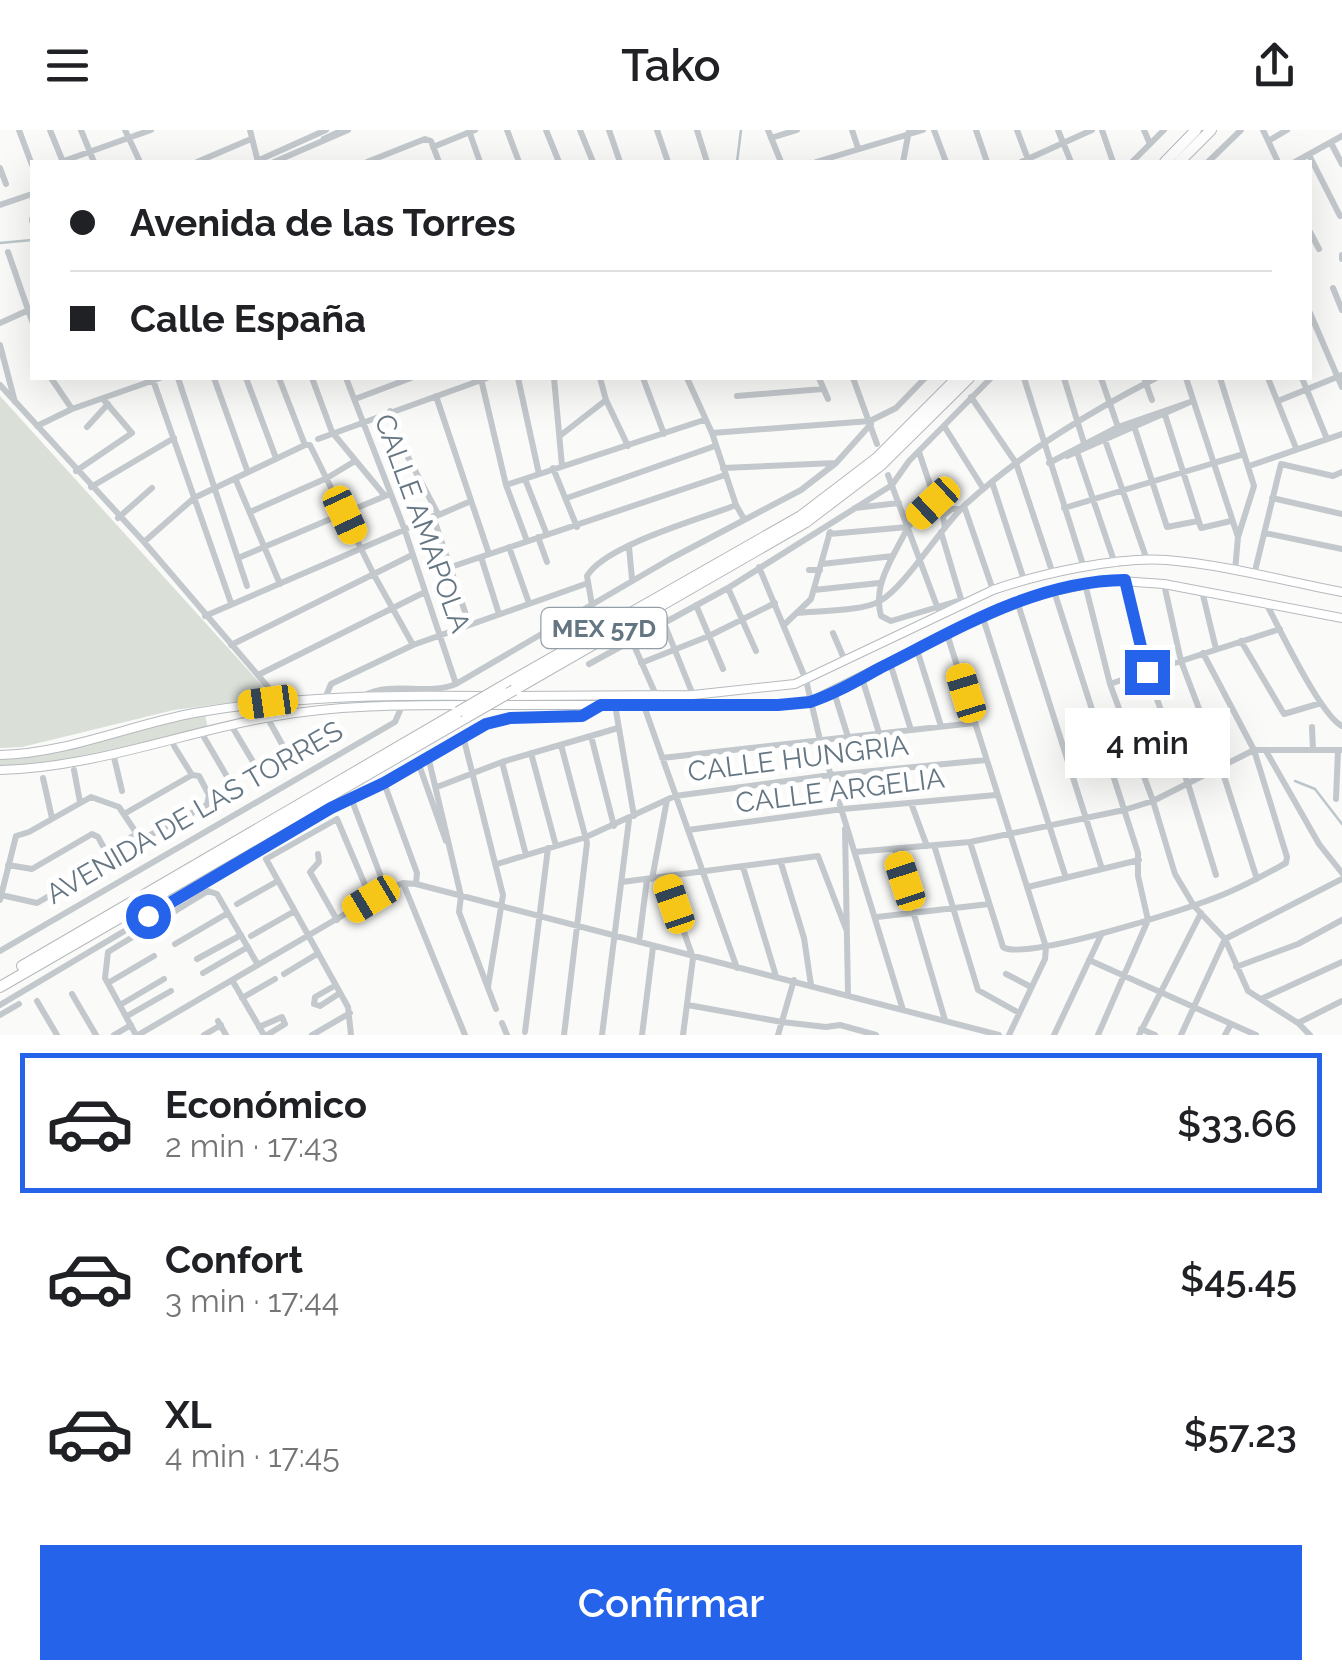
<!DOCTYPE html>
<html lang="es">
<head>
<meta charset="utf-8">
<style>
  :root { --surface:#fff; --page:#f6f6f6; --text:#202124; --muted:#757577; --line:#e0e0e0; --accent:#2563eb }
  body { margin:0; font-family:Raleway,sans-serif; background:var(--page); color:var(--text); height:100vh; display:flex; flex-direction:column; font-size:38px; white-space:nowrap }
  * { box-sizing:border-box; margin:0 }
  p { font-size:32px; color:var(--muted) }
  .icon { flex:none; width:55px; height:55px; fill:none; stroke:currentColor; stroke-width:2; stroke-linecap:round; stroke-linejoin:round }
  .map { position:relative; height:905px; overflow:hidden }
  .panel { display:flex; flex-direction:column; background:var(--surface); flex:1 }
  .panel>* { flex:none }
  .guide { position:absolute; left:30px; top:30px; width:1282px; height:220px; border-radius:0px; box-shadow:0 10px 40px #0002; display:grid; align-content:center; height:220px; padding:0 40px; background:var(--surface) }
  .end { position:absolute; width:45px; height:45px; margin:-22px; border:12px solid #2563eb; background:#fff; box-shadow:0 0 0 5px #fff }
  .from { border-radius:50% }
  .bubble { position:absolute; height:70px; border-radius:0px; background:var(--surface); box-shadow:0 10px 40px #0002; font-size:32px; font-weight:600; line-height:70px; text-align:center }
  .car { position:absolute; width:30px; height:60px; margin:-30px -15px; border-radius:12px; box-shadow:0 0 8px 2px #0007; background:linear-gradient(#f5c518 24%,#345 0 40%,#f5c518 0 76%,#345 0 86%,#f5c518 0) }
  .guide b { display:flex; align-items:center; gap:35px; height:95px; font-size:38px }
  .guide b+b { border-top:2px solid var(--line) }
  .guide i { width:25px; height:25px; background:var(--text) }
  ul { padding:18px 0 0; list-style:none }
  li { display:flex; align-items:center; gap:30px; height:140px; margin:0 20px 15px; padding:0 20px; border:5px solid transparent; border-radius:0px }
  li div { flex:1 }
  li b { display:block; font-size:38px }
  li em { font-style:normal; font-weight:600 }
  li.active { border-color:var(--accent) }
  li>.icon { width:90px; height:90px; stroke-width:1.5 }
  .cta { display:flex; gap:20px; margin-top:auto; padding:20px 40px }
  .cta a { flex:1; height:115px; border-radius:0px; background:var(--accent); color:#fff; font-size:40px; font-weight:600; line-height:115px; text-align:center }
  header { display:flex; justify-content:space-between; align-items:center; height:130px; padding:0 40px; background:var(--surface); font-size:45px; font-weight:600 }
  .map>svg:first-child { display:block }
</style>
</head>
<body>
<header><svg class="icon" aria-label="menu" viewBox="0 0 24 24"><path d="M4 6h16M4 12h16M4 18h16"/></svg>Tako<svg class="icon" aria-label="share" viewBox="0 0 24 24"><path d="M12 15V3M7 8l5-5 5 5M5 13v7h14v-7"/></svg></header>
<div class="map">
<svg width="1342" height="905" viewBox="0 0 1342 905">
  <rect width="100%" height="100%" fill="#fafaf8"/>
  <path fill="#dadfd7" d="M 0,266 L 268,562 L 264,568 L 174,580 L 22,617 L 0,618 Z
    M 205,585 L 208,598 L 30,637 L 0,638 L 0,628 Z"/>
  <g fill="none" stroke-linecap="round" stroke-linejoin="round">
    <path stroke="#bbc7cb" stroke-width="2.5" d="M 322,8 L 339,0
      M 737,32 L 741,0
      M 0,113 L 32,110
      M 1295,651 L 1315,659 L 1342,694"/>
    <g stroke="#b5babe" stroke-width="10">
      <path id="major" d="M 509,566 L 693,565 L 795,554 L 993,460 C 1039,444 1119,426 1167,430 C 1226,435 1284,451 1342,462
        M 488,575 L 778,575 L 810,572 L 999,478 L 1054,461 L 1106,450 L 1164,454 L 1342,488
        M 0,625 C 65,624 130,595 194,583 C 291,566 387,565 485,566
        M 0,640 C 91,638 181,603 270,587 C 335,575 403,575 469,575"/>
    </g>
    <g stroke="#b4b9bd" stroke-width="12">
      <path id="highway" d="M 1165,32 L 1196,0
        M 1179,32 L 1211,0
        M 501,557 L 801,386 L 877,328 L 957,248
        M 514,560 L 806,392 L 881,335 L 969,248
        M 22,836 L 458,582
        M 0,857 L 467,587"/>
    </g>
    <path stroke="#c3c8cc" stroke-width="6" d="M 19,0 L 32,35
      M 50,0 L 63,32
      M 81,0 L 94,32
      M 125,0 L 140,32
      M 250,0 L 258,32
      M 507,0 L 519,32
      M 546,0 L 559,32
      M 580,0 L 593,32
      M 609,0 L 620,32
      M 657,0 L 668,32
      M 697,0 L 707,32
      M 768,0 L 781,32
      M 852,0 L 858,18
      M 934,0 L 946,32
      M 976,0 L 987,32
      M 1017,0 L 1029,32
      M 1058,0 L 1071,32
      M 1102,0 L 1113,32
      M 1144,0 L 1150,14
      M 1263,0 L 1278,32
      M 469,1 L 480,32
      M 771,8 L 797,0
      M 1270,10 L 1287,0
      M 1331,13 L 1342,34
      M 433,17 L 475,0
      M 1309,25 L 1340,86
      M 257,31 L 326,0
      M 61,32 L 151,0
      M 197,32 L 251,9
      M 274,32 L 348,0
      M 367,32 L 425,9 L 431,11 L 439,32
      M 816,32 L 923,0
      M 903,32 L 909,1
      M 1021,32 L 1092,0
      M 1132,32 L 1164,0
      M 1208,32 L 1241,0
      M 1295,32 L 1342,6
      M 0,38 L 6,54
      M 0,75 L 32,64
      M 32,89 L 32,91
      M 1310,102 L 1319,119
      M 8,122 L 32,191
      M 1342,125 L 1342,129
      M 1333,158 L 1342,180
      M 1310,183 L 1342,257
      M 0,193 L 31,179
      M 0,215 L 15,272
      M 51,248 L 72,279
      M 178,248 L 247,456
      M 214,248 L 247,340
      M 246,248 L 276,328
      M 279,248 L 305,315
      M 312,248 L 332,302 L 385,366
      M 346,248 L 404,398 L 456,554
      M 518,248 L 539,344
      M 554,248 L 562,336
      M 600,248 L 606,270 L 628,316
      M 643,248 L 664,304
      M 687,248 L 712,303 L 736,375 L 744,389
      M 819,248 L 828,269
      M 853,248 L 877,314
      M 1024,248 L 1084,438
      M 1064,248 L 1084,313
      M 1101,248 L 1118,297
      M 1144,248 L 1152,270
      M 1186,248 L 1238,407
      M 1220,248 L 1254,356 L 1238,407 L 1235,441
      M 1268,248 L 1296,318
      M 1302,248 L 1327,309
      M 481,249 L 506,355 L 527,411
      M 153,250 L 231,473
      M 0,255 L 144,412 L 280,571
      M 436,266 L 489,424
      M 737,266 L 823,259
      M 971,267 L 1016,333 L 1053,444
      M 355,269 L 411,248
      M 1278,271 L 1342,245
      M 390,281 L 401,314 L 438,384
      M 1165,285 L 1201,398 L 1231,391
      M 37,296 L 72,279 L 160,248
      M 944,296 L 983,358
      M 1134,296 L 1167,397 L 1198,391
      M 87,297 L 108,274
      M 712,303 L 870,291 L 896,278 L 925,248
      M 561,305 L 606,270
      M 318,309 L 487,248
      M 1105,310 L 1147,430
      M 386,320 L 401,314
      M 1077,322 L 1115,434
      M 1067,326 L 1188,273
      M 1217,332 L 1244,324
      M 1049,333 L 1118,297 L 1193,271
      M 1249,336 L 1342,304
      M 553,338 L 577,397
      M 723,338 L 835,333
      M 76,341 L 132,303 L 103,269
      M 888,345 L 938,479
      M 235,348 L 280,454
      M 525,349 L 547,405
      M 992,352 L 1024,450
      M 506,355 L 704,290
      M 91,357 L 174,308
      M 567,368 L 715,316
      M 1272,368 L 1342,384
      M 964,376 L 993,460
      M 855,378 L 899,373
      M 1064,378 L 1214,333
      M 250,382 L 327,348 L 355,331
      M 433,386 L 469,494
      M 118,388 L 152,358
      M 908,397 C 894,426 872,454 881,486 L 891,491 L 961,470
      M 945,398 L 943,386 L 952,379 L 959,379
      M 941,402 L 961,469
      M 1265,403 L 1342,419
      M 829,404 L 908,397 L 935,370 L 919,322
      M 538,407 L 547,432
      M 144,412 L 194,368 L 305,315 L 310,315 L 374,445 L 413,515
      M 509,417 L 529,473
      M 629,417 L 632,449
      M 481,427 L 499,484
      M 238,428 L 390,364
      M 822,434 L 893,426
      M 451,437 L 725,345
      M 759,437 L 806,550 L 820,610 L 903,880
      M 809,440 L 820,440
      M 1254,445 L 1281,334 L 1333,346 L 1342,342
      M 1125,450 L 1147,542 L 1188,654 L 1216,745
      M 1085,454 L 1110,554 L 1153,671 L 1175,744 L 1194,776 L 1225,809 L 1248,861 L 1298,893 L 1310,905
      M 1164,454 L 1181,531 L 1221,637 L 1257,749
      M 728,458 L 756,521
      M 814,460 L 879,453
      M 1054,461 L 1138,723 L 1138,746 L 1148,790 L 1098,905
      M 1202,461 L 1216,519
      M 1017,471 L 1102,739
      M 1266,473 C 1279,498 1321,586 1342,596
      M 592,475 L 587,446 C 605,415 701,389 736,375
      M 696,475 L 723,539
      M 797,483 C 818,481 864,481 880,471 C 906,456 940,398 966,374 C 1023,322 1088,283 1156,248
      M 982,485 L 1066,748
      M 205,486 L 471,371
      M 664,493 L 693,565
      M 785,494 L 811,469 L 830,402
      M 833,503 L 845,531
      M 947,504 L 1046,817 L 1045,829 L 1009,905
      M 632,511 L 656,565
      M 1241,511 L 1284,584 L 1321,573
      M 231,515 L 412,425
      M 917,520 L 941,596
      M 641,533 L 709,506 L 775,473
      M 890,533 L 911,600
      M 589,534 L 728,458 L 892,355 L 909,331 L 991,248
      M 1147,542 L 1280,499
      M 258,545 L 425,462
      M 862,548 L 879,603
      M 1110,554 L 1133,546
      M 834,562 L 848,607
      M 365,565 C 393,551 427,566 456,554 L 670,429 L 801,360 L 836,333 L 871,294
      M 326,566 L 331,554 L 413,515 L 588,453
      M 615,575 L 634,686
      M 644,576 L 737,838
      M 267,587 L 288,625
      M 231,595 L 261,645
      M 1312,597 L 1313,620
      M 201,602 L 229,650
      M 463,606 L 503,765 L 488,857
      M 591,606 L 614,696
      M 561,615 L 587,713 L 564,905
      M 1266,621 L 1319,714 L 1342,743
      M 113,623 L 122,661
      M 531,623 L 556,716
      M 428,626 L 461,766 L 459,782 L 496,879
      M 662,628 L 974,593
      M 418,632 L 446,711
      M 502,632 L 526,725
      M 74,640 L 80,672
      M 43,648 L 52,688
      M 384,653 L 417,743 L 416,754
      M 437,657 L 502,632 L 618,598
      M 351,668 L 386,760
      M 1336,669 L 1338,620
      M 911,673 L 927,716
      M 124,684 L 192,645
      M 845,699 L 848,865
      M 688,700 L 843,679 L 996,665
      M 970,712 L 1003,817 C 1023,832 1188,779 1217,767 C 1241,758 1264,745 1286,733 L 1287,727 L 1254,620 L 1203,523
      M 934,715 L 978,860 L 1019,883
      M 895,720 L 945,890
      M 107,721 L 135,705
      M 855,722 L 970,712 L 1124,680 L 1153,671 L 1254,620 L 1342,620
      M 318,724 L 319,732 L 310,742 L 337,790
      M 781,733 L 804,808 L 811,855
      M 497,734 L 586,707 L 675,666 L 831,645 L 986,630
      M 743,737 L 776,846
      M 665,747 L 693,828 L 683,905
      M 652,749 L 667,670
      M 622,752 L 818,726 L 846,799
      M 403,753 L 465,905
      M 1028,757 L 1139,730
      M 1,765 L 37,773 L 106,733 L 109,727 L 98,707 L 92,704 L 32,739 L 8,735
      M 0,770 L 16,706 L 29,702 L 91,667 L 119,677 L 141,710 L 207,675 L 209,665 L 199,646 L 192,645 L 174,616
      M 237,774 L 276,752
      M 877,787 L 989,774
      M 251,806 L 293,782
      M 639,812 L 647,749
      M 175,814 L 228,783
      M 0,821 L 395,592 L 402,576
      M 197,829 L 241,805
      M 1089,830 L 1256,905
      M 1236,837 L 1298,814 L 1342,790
      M 203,843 L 248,817
      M 284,844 L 317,824
      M 1006,844 L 1031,857
      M 232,850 L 264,905
      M 108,853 L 154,826
      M 336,855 L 315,867 L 314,874 L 320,876 L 340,863
      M 72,864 L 96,905
      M 242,868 L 275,849
      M 1261,869 L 1342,832
      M 37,871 L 57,905
      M 0,875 L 331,678 L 384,653 L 494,591 L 582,585 L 601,575
      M 120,875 L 164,849
      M 688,875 L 782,892 L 826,897 L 840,895 L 876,905
      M 0,885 L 19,874
      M 127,886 L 171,861
      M 218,891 L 226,905
      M 502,893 L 507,905
      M 1298,893 L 1342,871
      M 259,897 L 282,887 L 285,894 L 267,905
      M 1141,899 L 1155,905
      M 525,902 L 548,718
      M 114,905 L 131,895
      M 136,905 L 105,848 L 108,822 L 208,761 L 217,764 L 258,835
      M 138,905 L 386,760 L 403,753 L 416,754 L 999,905
      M 204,905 L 221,895
      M 312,905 L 350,883
      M 351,905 L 348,877 L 266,729 L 337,689 L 371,769
      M 602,905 L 629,690
      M 642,905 L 653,817
      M 778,905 L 794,850
      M 1054,905 L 1102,803
      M 1139,905 L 1201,783
      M 1181,905 L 1225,809 L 1342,749
      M 1225,905 L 1231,894"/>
    <use href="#major" stroke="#fff" stroke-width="8"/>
    <use href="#highway" stroke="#fff" stroke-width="10"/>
    <g stroke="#b4b9bd" stroke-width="12" stroke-linecap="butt">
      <path id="highway-bridge" d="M 458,582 L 501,557
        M 467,587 L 514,560"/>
    </g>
    <use href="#highway-bridge" stroke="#fff" stroke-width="10"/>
  </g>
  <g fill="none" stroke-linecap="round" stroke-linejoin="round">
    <path stroke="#2563eb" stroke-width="12" d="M 148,786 L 331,678 L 384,653 L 486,594 L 510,588 L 582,586 L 601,575 L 778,575 L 810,572 C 835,564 858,550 880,538 C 958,499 1035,451 1125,450 L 1147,542"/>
  </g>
  <g text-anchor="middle" stroke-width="10" stroke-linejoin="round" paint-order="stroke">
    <rect fill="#fff" stroke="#939fa8" stroke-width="2.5" x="541.5" y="478" width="125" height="40" rx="8"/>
    <g font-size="25" font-weight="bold" fill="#657683">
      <text x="604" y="507">MEX 57D</text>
    </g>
    <g font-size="28" fill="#657683" stroke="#fff">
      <text transform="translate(423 393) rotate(70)" y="10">CALLE AMAPOLA</text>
      <text transform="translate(798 628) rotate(-7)" y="10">CALLE HUNGRIA</text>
      <text transform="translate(840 660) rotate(-7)" y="10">CALLE ARGELIA</text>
      <text transform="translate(194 682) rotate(-30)" y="10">AVENIDA DE LAS TORRES</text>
    </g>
  </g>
</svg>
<i class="end from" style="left:148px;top:786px"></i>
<i class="end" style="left:1147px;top:542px"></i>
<div class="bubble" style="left:1065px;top:578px;width:165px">4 min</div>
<i class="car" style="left:933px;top:373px;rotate:227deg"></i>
<i class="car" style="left:345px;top:385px;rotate:155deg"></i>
<i class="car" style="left:966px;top:563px;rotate:343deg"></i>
<i class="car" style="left:268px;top:572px;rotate:262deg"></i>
<i class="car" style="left:905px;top:751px;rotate:342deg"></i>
<i class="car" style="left:371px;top:769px;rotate:239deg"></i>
<i class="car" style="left:674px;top:774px;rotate:341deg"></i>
<div class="guide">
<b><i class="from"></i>Avenida de las Torres</b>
<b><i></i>Calle España</b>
</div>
</div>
<section class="panel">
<ul>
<li class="active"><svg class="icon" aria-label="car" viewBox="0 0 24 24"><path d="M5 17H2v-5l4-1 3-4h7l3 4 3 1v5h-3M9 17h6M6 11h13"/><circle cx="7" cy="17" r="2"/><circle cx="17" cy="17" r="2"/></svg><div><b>Económico</b><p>2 min · 17:43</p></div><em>$33.66</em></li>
<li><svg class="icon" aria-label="car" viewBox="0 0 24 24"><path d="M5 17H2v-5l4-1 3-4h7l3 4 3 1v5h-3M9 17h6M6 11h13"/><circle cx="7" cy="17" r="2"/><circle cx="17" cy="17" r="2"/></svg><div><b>Confort</b><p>3 min · 17:44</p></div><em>$45.45</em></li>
<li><svg class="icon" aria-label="car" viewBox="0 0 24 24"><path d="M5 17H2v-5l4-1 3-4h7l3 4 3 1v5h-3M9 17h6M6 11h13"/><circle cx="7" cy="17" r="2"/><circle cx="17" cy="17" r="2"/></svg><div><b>XL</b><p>4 min · 17:45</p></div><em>$57.23</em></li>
</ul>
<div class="cta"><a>Confirmar</a></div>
</section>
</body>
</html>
